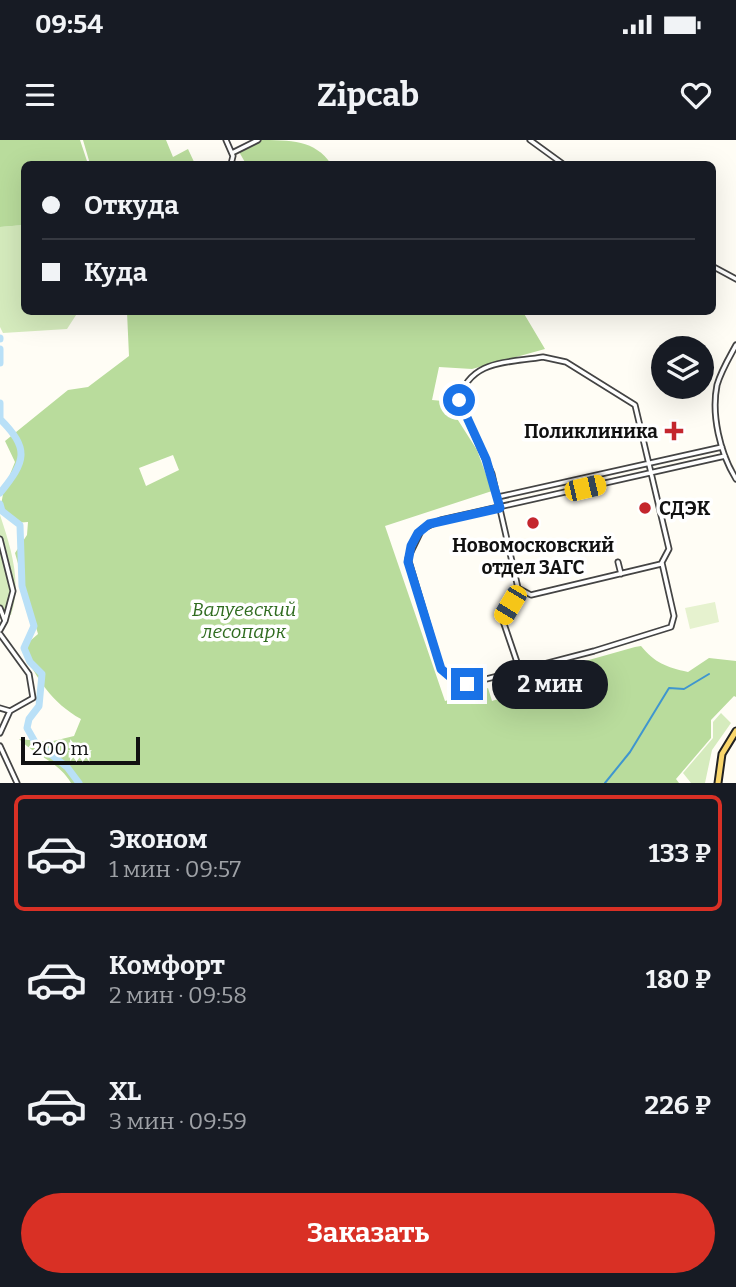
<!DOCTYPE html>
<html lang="ru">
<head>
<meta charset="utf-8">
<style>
  :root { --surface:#171b24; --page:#20242c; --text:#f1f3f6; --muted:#9ea1a6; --line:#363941; --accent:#d93025 }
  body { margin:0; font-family:Bitter,serif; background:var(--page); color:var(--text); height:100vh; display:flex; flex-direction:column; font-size:26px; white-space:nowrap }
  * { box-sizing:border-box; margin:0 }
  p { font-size:23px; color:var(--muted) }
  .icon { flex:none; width:38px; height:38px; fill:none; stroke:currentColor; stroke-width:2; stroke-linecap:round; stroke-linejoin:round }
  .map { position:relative; height:643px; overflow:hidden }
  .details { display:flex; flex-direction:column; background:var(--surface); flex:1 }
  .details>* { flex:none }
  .hud { position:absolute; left:21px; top:21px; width:695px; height:154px; border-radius:10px; box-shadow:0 7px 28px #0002; display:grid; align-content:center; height:154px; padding:0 21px; background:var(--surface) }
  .controls { position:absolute; left:651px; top:196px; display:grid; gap:14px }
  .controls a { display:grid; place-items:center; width:63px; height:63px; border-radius:50%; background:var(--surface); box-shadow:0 7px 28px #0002; font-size:35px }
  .scale { position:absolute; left:21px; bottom:18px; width:119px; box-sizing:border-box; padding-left:7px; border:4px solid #111; border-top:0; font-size:19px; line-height:24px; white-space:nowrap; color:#111; -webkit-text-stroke:5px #fff; paint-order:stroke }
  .end { position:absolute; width:32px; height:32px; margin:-16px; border:9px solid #1a73e8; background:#fff; box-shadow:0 0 0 4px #fff }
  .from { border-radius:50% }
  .bubble { position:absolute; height:49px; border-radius:24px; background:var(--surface); box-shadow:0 7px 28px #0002; font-size:23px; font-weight:700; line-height:49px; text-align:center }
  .car { position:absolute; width:21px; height:42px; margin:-21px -10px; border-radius:9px; box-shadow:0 0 5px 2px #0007; background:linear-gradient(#f5c518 24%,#345 0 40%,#f5c518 0 76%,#345 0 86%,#f5c518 0) }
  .hud b { display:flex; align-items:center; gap:24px; height:66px; font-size:26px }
  .hud b+b { border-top:2px solid var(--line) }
  .hud i { width:18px; height:18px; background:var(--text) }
  ul { padding:12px 0 0; list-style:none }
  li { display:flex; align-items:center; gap:21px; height:116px; margin:0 14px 10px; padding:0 7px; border:4px solid transparent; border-radius:10px }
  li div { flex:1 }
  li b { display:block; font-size:26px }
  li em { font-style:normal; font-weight:700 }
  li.current { border-color:var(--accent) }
  li>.icon { width:63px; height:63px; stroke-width:1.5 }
  .cta { display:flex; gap:14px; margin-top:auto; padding:14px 21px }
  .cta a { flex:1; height:80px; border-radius:42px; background:var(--accent); color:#fff; font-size:28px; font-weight:700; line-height:80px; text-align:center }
  .status { display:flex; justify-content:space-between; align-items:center; height:49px; padding:0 35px; background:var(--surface); direction:ltr }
  .status svg { height:19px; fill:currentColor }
  header { display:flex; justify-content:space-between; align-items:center; height:91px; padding:0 21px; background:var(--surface); font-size:32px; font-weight:700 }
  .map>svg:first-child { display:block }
</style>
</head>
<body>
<div class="status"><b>09:54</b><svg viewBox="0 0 49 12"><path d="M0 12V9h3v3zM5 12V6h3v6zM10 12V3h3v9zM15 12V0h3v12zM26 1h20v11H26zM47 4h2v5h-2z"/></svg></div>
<header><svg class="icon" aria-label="menu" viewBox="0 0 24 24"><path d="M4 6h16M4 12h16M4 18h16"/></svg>Zipcab<svg class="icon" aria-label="heart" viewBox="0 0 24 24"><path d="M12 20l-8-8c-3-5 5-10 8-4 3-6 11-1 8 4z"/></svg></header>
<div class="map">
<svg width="736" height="643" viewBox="0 0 736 643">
  <rect width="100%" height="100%" fill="#fffdf5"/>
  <path fill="#d5ebbd" d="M 24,85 L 24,172 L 78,172 L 67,189 L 3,193 L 0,187 L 0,87 Z
    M 0,375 C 11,408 22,442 11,475 L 3,476 L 0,468 Z
    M 721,573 L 731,583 L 712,610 L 705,643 L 691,643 L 683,633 L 713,598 L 713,582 Z"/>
  <path fill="#b9dc9c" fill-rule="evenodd" d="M 0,0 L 80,0 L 88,24 L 24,24 L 24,85 L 0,87 Z
    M 83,0 L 166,0 L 173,17 L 188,9 L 195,24 L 90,24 Z
    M 258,0 C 291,0 315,0 331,24 L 246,24 L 238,10 Z
    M 127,172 L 523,172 L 545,209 L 472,229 L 439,227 L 432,260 L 454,262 L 456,277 L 477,310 L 492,351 L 385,386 L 445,561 L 488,548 L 492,561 L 507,556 L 504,544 L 635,507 L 641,506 C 655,523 666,527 688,532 L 709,518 L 736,521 L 736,557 L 734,556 L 711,580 L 711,598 L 676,639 L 679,643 L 71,643 C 58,621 37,617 19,599 L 49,602 L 74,596 L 81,579 C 52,563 36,538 22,508 L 38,494 L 15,413 L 27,395 L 28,382 L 14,383 L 0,370 L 4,349 L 15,322 L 5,301 L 68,250 L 88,247 L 129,216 ZM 173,315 L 179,330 L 146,346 L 139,328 Z"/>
  <path fill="#e6f2cf" d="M 715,462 L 719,482 L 690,489 L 685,468 Z"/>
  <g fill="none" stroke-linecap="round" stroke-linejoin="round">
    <path stroke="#3f96cf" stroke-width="2" d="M 605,643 L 630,612 L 669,548 L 684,549 L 709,534"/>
    <path stroke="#b9e0f7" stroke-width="7" d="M 0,198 L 0,199
      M 0,209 L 0,223
      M 0,263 L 0,279 C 30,309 26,321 0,353
      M 0,364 L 2,371 L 20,385 L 22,446 L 34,486 L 24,508 L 30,522 L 42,534 L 39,566 L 29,579 L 27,588 L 35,602 L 67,627 L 79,643"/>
    <g stroke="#444" stroke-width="7">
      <path id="minor" d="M 226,0 L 233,16 L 231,24
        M 530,0 L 563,24
        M 232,13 L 258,0
        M 712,126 L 736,139
        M 736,205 C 729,218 721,231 717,245 C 711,275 720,313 736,339
        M 543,217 L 566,222 L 635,265 L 669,409 L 661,424 L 531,455 L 518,448 L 492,334 L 459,260 C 470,219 508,223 543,217 Z
        M 498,357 L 722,307
        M 0,399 L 13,451 L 5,481
        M 618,422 L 621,434
        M 662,423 L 674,476 L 671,487 L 594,511 L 467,544 L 454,540 L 441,529 L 408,418 L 422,389 L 441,380 L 725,316
        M 520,450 L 502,478 L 520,531
        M 0,468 L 5,481 L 0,490
        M 0,494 L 29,534 L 33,558 L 10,571 L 0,593
        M 0,568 L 10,571
        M 0,606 L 17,643"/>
    </g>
    <g stroke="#222" stroke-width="9">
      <path id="major" d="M 718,643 L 722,614 L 736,591"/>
    </g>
    <use href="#minor" stroke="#fff" stroke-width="3.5"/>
    <use href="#major" stroke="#f9d66b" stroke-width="5"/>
  </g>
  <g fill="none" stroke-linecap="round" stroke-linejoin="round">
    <path stroke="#1a73e8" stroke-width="9" d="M 459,260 L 486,319 L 500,368 L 429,384 L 418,393 L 411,406 L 408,422 L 441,529 L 454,540 L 467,544"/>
  </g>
  <g fill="#c4262e" stroke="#fff" stroke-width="2.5">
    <path d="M670.5 280.5h7v7h7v7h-7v7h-7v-7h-7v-7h7z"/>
    <circle cx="645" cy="368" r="7"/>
    <circle cx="533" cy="383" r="7"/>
  </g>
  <g text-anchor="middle" stroke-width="7" stroke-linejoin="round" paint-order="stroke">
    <g font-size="19" font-weight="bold" fill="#111" stroke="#fff" text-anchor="end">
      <text x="658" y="298">Поликлиника</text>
      <text x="659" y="375" text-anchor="start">СДЭК</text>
      <text x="533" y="412" text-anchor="middle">Новомосковский<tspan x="533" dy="22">отдел ЗАГС</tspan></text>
    </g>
    <g font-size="19" font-style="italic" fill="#2f6b1f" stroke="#fff">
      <text x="244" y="476">Валуевский<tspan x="244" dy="22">лесопарк</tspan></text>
    </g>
  </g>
</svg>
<div class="controls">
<a><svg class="icon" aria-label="layers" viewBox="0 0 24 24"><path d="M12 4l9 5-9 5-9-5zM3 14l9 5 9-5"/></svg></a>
</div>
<div class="scale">200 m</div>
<i class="end from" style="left:459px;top:260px"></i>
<i class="end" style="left:467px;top:544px"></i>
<div class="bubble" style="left:492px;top:520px;width:116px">2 мин</div>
<i class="car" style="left:585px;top:348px;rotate:77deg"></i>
<i class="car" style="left:510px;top:465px;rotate:211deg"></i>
<div class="hud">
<b><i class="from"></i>Откуда</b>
<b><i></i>Куда</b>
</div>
</div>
<section class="details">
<ul>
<li class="current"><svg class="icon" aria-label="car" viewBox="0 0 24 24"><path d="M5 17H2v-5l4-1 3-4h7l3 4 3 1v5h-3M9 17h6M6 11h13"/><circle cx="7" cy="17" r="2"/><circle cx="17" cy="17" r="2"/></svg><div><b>Эконом</b><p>1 мин · 09:57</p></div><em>133 ₽</em></li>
<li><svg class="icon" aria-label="car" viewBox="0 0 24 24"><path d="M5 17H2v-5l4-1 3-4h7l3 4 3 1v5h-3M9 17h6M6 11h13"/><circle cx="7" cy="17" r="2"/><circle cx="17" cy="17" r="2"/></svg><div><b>Комфорт</b><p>2 мин · 09:58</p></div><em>180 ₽</em></li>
<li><svg class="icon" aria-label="car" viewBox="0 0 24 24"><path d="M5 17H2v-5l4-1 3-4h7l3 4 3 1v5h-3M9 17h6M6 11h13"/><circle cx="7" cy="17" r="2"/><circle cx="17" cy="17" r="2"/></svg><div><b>XL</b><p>3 мин · 09:59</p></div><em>226 ₽</em></li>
</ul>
<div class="cta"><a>Заказать</a></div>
</section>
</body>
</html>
